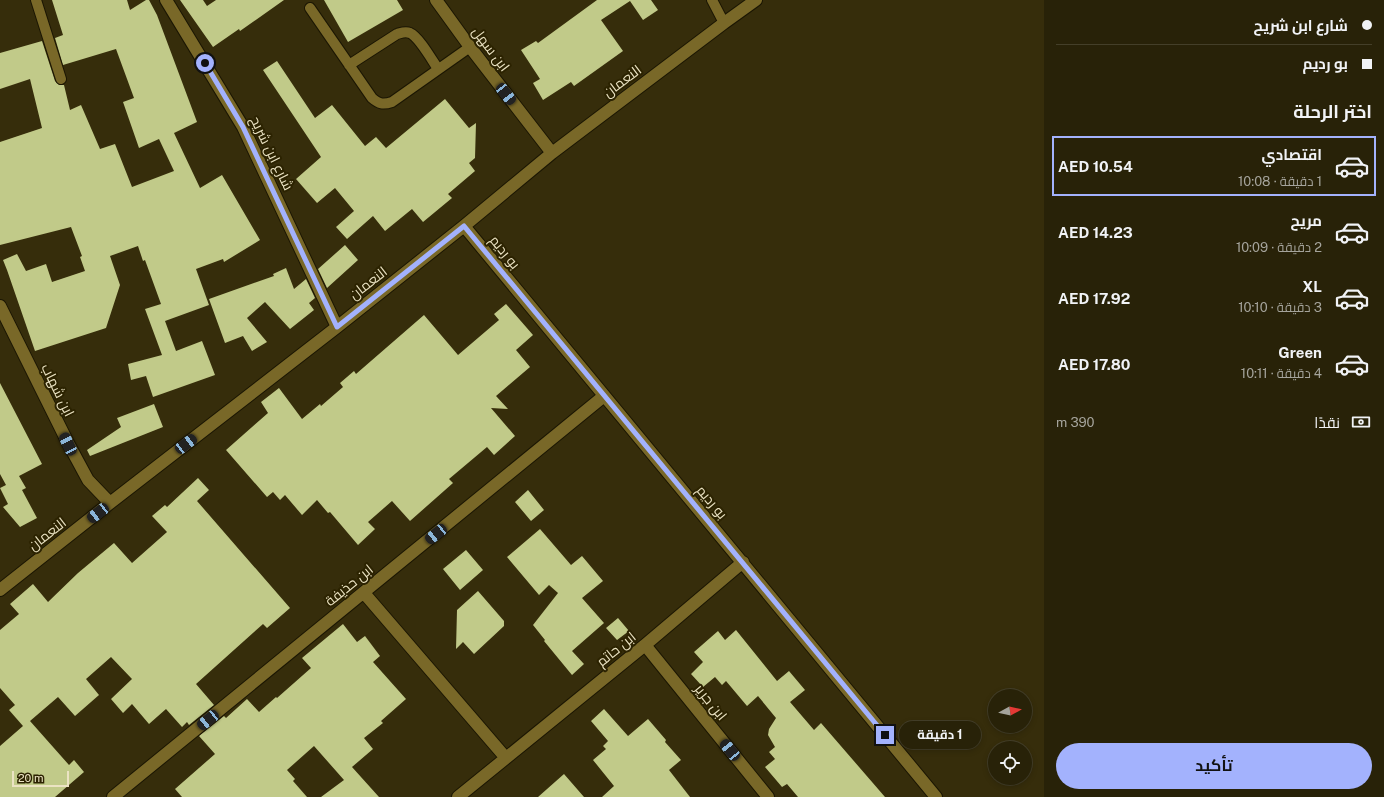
<!DOCTYPE html>
<html lang="ar">
<head>
<meta charset="utf-8">
<style>
  :root { --surface:#282208; --page:#342f16; --text:#f1f3f6; --muted:#a5a49c; --line:#443f29; --accent:#a3b2fd }
  body { margin:0; font-family:"Public Sans",Cairo,sans-serif; background:var(--page); color:var(--text); direction:rtl; height:100vh; display:flex; flex-direction:column; font-size:15px; white-space:nowrap }
  * { box-sizing:border-box; margin:0 }
  p { font-size:13px; color:var(--muted) }
  .icon { flex:none; width:22px; height:22px; fill:none; stroke:currentColor; stroke-width:2; stroke-linecap:round; stroke-linejoin:round }
  .map { position:relative; flex:1; overflow:hidden; direction:ltr }
  .details { display:flex; flex-direction:column; background:var(--surface); width:340px }
  .details>* { flex:none }
  .guide { display:grid; align-content:center; height:88px; padding:0 12px; background:var(--surface) }
  .needle { width:26px; rotate:82deg }
  .controls { position:absolute; left:988px; top:689px; display:grid; gap:8px }
  .controls a { display:grid; place-items:center; width:44px; height:44px; border-radius:50%; background:var(--surface); box-shadow:0 2px 6px #0003,0 0 0 1px var(--line); font-size:20px }
  .scale { position:absolute; left:12px; bottom:10px; width:57px; box-sizing:border-box; padding-left:4px; border:2px solid #ebe3c3; border-top:0; font-size:11px; line-height:14px; white-space:nowrap; color:#ebe3c3; -webkit-text-stroke:3px #2c2301; paint-order:stroke }
  .end { position:absolute; width:18px; height:18px; margin:-9px; border:5px solid #a3b2fd; background:#111; box-shadow:0 0 0 2px #111 }
  .from { border-radius:50% }
  .bubble { position:absolute; height:28px; border-radius:14px; background:var(--surface); box-shadow:0 2px 6px #0003,0 0 0 1px var(--line); font-size:13px; font-weight:700; line-height:28px; text-align:center; direction:rtl }
  .car { position:absolute; width:12px; height:24px; margin:-12px -6px; border-radius:5px; box-shadow:0 0 3px 1px #0007; background:linear-gradient(#222 24%,#8ab4d8 0 40%,#222 0 76%,#8ab4d8 0 86%,#222 0) }
  .guide b { display:flex; align-items:center; gap:14px; height:38px; font-size:15px }
  .guide b+b { border-top:1px solid var(--line) }
  .guide i { width:10px; height:10px; background:var(--text) }
  ul { padding:0; list-style:none }
  li { display:flex; align-items:center; gap:12px; height:60px; margin:0 8px 6px; padding:0 4px; border:2px solid transparent; border-radius:0px }
  li div { flex:1 }
  li b { display:block; font-size:15px }
  li em { font-style:normal; font-weight:700 }
  li.on { border-color:var(--accent) }
  li>.icon { width:36px; height:36px; stroke-width:1.5 }
  h2 { padding:0 12px; font-size:18px; line-height:48px }
  .pay { display:flex; align-items:center; gap:10px; height:44px; padding:0 12px; font-size:15px }
  .pay p { margin-inline-start:auto }
  .action { display:flex; gap:8px; margin-top:auto; padding:8px 12px }
  .action a { flex:1; height:46px; border-radius:24px; background:var(--accent); color:#111; font-size:16px; font-weight:700; line-height:46px; text-align:center }
  main { display:flex; flex:1; min-height:0 }
  .map>svg:first-child { display:block }
</style>
</head>
<body>
<main>
<section class="details">
<div class="guide">
<b><i class="from"></i>شارع ابن شريح</b>
<b><i></i>بو رديم</b>
</div>
<h2>اختر الرحلة</h2>
<ul>
<li class="on"><svg class="icon" aria-label="car" viewBox="0 0 24 24"><path d="M5 17H2v-5l4-1 3-4h7l3 4 3 1v5h-3M9 17h6M6 11h13"/><circle cx="7" cy="17" r="2"/><circle cx="17" cy="17" r="2"/></svg><div><b>اقتصادي</b><p>1 دقيقة · 10:08</p></div><em>AED 10.54</em></li>
<li><svg class="icon" aria-label="car" viewBox="0 0 24 24"><path d="M5 17H2v-5l4-1 3-4h7l3 4 3 1v5h-3M9 17h6M6 11h13"/><circle cx="7" cy="17" r="2"/><circle cx="17" cy="17" r="2"/></svg><div><b>مريح</b><p>2 دقيقة · 10:09</p></div><em>AED 14.23</em></li>
<li><svg class="icon" aria-label="car" viewBox="0 0 24 24"><path d="M5 17H2v-5l4-1 3-4h7l3 4 3 1v5h-3M9 17h6M6 11h13"/><circle cx="7" cy="17" r="2"/><circle cx="17" cy="17" r="2"/></svg><div><b>XL</b><p>3 دقيقة · 10:10</p></div><em>AED 17.92</em></li>
<li><svg class="icon" aria-label="car" viewBox="0 0 24 24"><path d="M5 17H2v-5l4-1 3-4h7l3 4 3 1v5h-3M9 17h6M6 11h13"/><circle cx="7" cy="17" r="2"/><circle cx="17" cy="17" r="2"/></svg><div><b>Green</b><p>4 دقيقة · 10:11</p></div><em>AED 17.80</em></li>
</ul>
<div class="pay"><svg class="icon" aria-label="cash" viewBox="0 0 24 24"><path d="M3 7h18v10H3z"/><circle cx="12" cy="12" r="2"/></svg>نقدًا<p>390 m</p></div>
<div class="action"><a>تأكيد</a></div>
</section>
<div class="map">
<svg width="1044" height="797" viewBox="0 0 1044 797">
  <rect width="100%" height="100%" fill="#362d0b"/>
  <path fill="#c1ca89" d="M 52,0 L 127,0 L 130,10 L 146,0 L 149,0 L 157,15 L 197,122 L 174,133 L 200,188 L 222,175 L 260,240 L 224,262 L 223,259 L 196,269 L 209,305 L 165,321 L 176,351 L 202,341 L 215,375 L 153,397 L 146,376 L 131,380 L 128,364 L 162,355 L 145,309 L 161,304 L 145,260 L 143,261 L 138,246 L 110,256 L 120,285 L 106,328 L 35,351 L 7,270 L 3,260 L 17,254 L 26,271 L 46,264 L 52,282 L 85,271 L 80,257 L 82,256 L 71,227 L 0,245 L 0,142 L 42,128 L 30,79 L 0,89 L 0,53 L 42,41 L 55,81 L 59,85 L 64,85 L 70,110 L 81,105 L 100,149 L 115,144 L 132,187 L 174,171 L 159,139 L 139,148 L 123,102 L 134,98 L 116,49 L 63,65 L 55,38 L 63,35 Z
    M 180,0 L 203,0 L 207,6 L 216,0 L 284,0 L 240,31 L 239,29 L 213,47 Z
    M 324,0 L 397,0 L 403,10 L 348,42 Z
    M 597,0 L 651,0 L 658,10 L 643,20 L 630,1 L 601,20 L 623,51 L 574,86 L 571,82 L 543,100 L 533,83 L 540,79 L 521,50 L 536,41 L 538,43 Z
    M 277,61 L 315,118 L 332,105 L 365,146 L 376,137 L 386,148 L 445,99 L 469,128 L 476,123 L 475,158 L 469,163 L 475,171 L 448,194 L 452,198 L 423,222 L 412,209 L 385,231 L 373,216 L 347,239 L 336,227 L 354,211 L 335,188 L 317,203 L 296,179 L 321,157 L 263,70 Z
    M 345,245 L 358,260 L 327,288 L 318,269 Z
    M 286,268 L 294,289 L 306,279 L 315,298 L 309,303 L 314,310 L 290,329 L 265,302 L 247,318 L 267,342 L 252,351 L 243,336 L 225,343 L 209,299 L 274,276 L 273,274 Z
    M 506,304 L 533,335 L 516,350 L 530,367 L 496,396 L 508,409 L 491,408 L 515,436 L 494,455 L 487,447 L 449,479 L 453,483 L 410,521 L 392,501 L 368,522 L 375,529 L 358,545 L 330,512 L 328,513 L 317,500 L 302,515 L 285,495 L 280,500 L 273,492 L 267,497 L 226,450 L 268,413 L 261,402 L 279,388 L 302,419 L 320,404 L 321,406 L 343,387 L 340,383 L 354,371 L 356,374 L 424,315 L 458,355 L 499,320 L 494,314 Z
    M 0,383 L 42,464 L 19,476 L 26,488 L 22,490 L 37,518 L 20,527 L 3,507 L 8,504 L 0,488 L 6,485 L 0,474 Z
    M 154,404 L 163,427 L 90,456 L 87,450 L 121,427 L 117,418 Z
    M 198,478 L 209,490 L 197,501 L 290,608 L 267,628 L 263,624 L 196,684 L 214,705 L 189,725 L 187,722 L 182,727 L 166,709 L 149,724 L 132,704 L 123,713 L 111,699 L 132,679 L 111,657 L 86,679 L 99,695 L 75,716 L 58,697 L 30,721 L 69,765 L 74,760 L 84,772 L 55,797 L 0,797 L 0,746 L 23,726 L 9,710 L 15,705 L 0,688 L 0,630 L 19,614 L 10,604 L 33,584 L 48,602 L 78,573 L 114,543 L 132,563 L 167,532 L 152,516 L 165,505 L 167,507 Z
    M 528,490 L 544,510 L 531,521 L 515,502 Z
    M 540,529 L 571,565 L 582,556 L 603,581 L 582,598 L 604,623 L 572,651 L 584,664 L 572,675 L 544,641 L 545,640 L 533,625 L 558,593 L 549,585 L 539,595 L 507,557 Z
    M 466,550 L 483,570 L 460,590 L 443,569 Z
    M 478,591 L 504,621 L 504,626 L 474,654 L 463,642 L 456,649 L 457,610 Z
    M 618,618 L 629,631 L 617,640 L 606,628 Z
    M 343,624 L 357,642 L 365,636 L 380,656 L 373,662 L 406,699 L 381,721 L 383,723 L 364,738 L 373,749 L 352,767 L 379,797 L 321,797 L 344,780 L 314,746 L 287,770 L 295,779 L 293,781 L 307,797 L 182,797 L 175,789 L 215,754 L 199,736 L 224,716 L 226,718 L 247,699 L 259,712 L 276,697 L 277,698 L 311,668 L 302,658 Z
    M 736,630 L 777,681 L 789,671 L 805,690 L 790,702 L 814,730 L 821,723 L 885,797 L 798,797 L 787,784 L 782,787 L 765,767 L 775,759 L 769,752 L 775,747 L 768,735 L 769,729 L 776,718 L 758,696 L 747,706 L 726,681 L 722,685 L 715,677 L 703,687 L 691,674 L 703,662 L 694,652 L 718,631 L 725,640 Z
    M 604,709 L 628,736 L 648,719 L 666,740 L 665,742 L 681,760 L 669,770 L 690,797 L 602,797 L 614,786 L 593,760 L 606,749 L 603,746 L 608,741 L 591,721 Z
    M 564,774 L 584,797 L 538,797 Z"/>
  <g fill="none" stroke-linecap="round" stroke-linejoin="round">
    <g stroke="#1b1603" stroke-width="12">
      <path id="service" d="M 36,0 L 61,79
        M 712,0 L 724,23
        M 310,8 L 372,98 C 379,104 383,105 392,102 L 470,47
        M 349,65 L 397,34 C 401,33 405,31 410,33 C 419,37 432,60 438,69"/>
    </g>
    <g stroke="#1b1603" stroke-width="14">
      <path id="minor" d="M 166,0 L 243,127 L 337,327
        M 436,0 L 470,47 L 552,153
        M 464,226 L 936,797
        M 0,306 L 68,443 L 88,480 L 110,503
        M 0,590 L 110,503 L 337,327 L 464,226 L 552,153 L 724,23 L 756,0
        M 364,593 L 506,758
        M 645,645 L 768,797
        M 113,797 L 604,396
        M 458,797 L 645,645 L 743,562"/>
    </g>
    <use href="#service" stroke="#796828" stroke-width="10"/>
    <use href="#minor" stroke="#796828" stroke-width="12"/>
  </g>
  <g fill="none" stroke-linecap="round" stroke-linejoin="round">
    <path stroke="#a3b2fd" stroke-width="5" d="M 205,63 L 243,127 L 337,327 L 464,226 L 885,735"/>
  </g>
  <g text-anchor="middle" stroke-width="4" stroke-linejoin="round" paint-order="stroke">
    <g font-size="14" fill="#ebe3c3" stroke="#2c2301">
      <text transform="translate(491 49) rotate(53)" y="5">ابن سهل</text>
      <text transform="translate(622 81) rotate(-37)" y="5">النعمان</text>
      <text transform="translate(272 153) rotate(64)" y="5">شارع ابن شريح</text>
      <text transform="translate(505 252) rotate(51)" y="5">بو رديم</text>
      <text transform="translate(368 283) rotate(-38)" y="5">النعمان</text>
      <text transform="translate(58 390) rotate(64)" y="5">ابن شهاب</text>
      <text transform="translate(712 502) rotate(50)" y="5">بو رديم</text>
      <text transform="translate(47 534) rotate(-38)" y="5">النعمان</text>
      <text transform="translate(349 585) rotate(-39)" y="5">ابن حذيفة</text>
      <text transform="translate(616 649) rotate(-39)" y="5">ابن حاتم</text>
      <text transform="translate(711 702) rotate(51)" y="5">ابن جرير</text>
    </g>
  </g>
</svg>
<div class="controls">
<a><svg class="needle" viewBox="-14 -14 28 28"><path d="M0-13l5 13h-10z" fill="#e53935"/><path d="M0 13l5-13h-10z" fill="#a5a49c"/></svg></a>
<a><svg class="icon" aria-label="locate" viewBox="0 0 24 24"><circle cx="12" cy="12" r="6"/><path d="M12 2v4M12 18v4M2 12h4M18 12h4"/></svg></a>
</div>
<div class="scale">20 m</div>
<i class="end from" style="left:205px;top:63px"></i>
<i class="end" style="left:885px;top:735px"></i>
<div class="bubble" style="left:899px;top:721px;width:82px">1 دقيقة</div>
<i class="car" style="left:506px;top:94px;rotate:142deg"></i>
<i class="car" style="left:68px;top:444px;rotate:334deg"></i>
<i class="car" style="left:186px;top:444px;rotate:53deg"></i>
<i class="car" style="left:98px;top:513px;rotate:232deg"></i>
<i class="car" style="left:436px;top:534px;rotate:231deg"></i>
<i class="car" style="left:208px;top:720px;rotate:231deg"></i>
<i class="car" style="left:730px;top:750px;rotate:321deg"></i>
</div>
</main>
</body>
</html>
